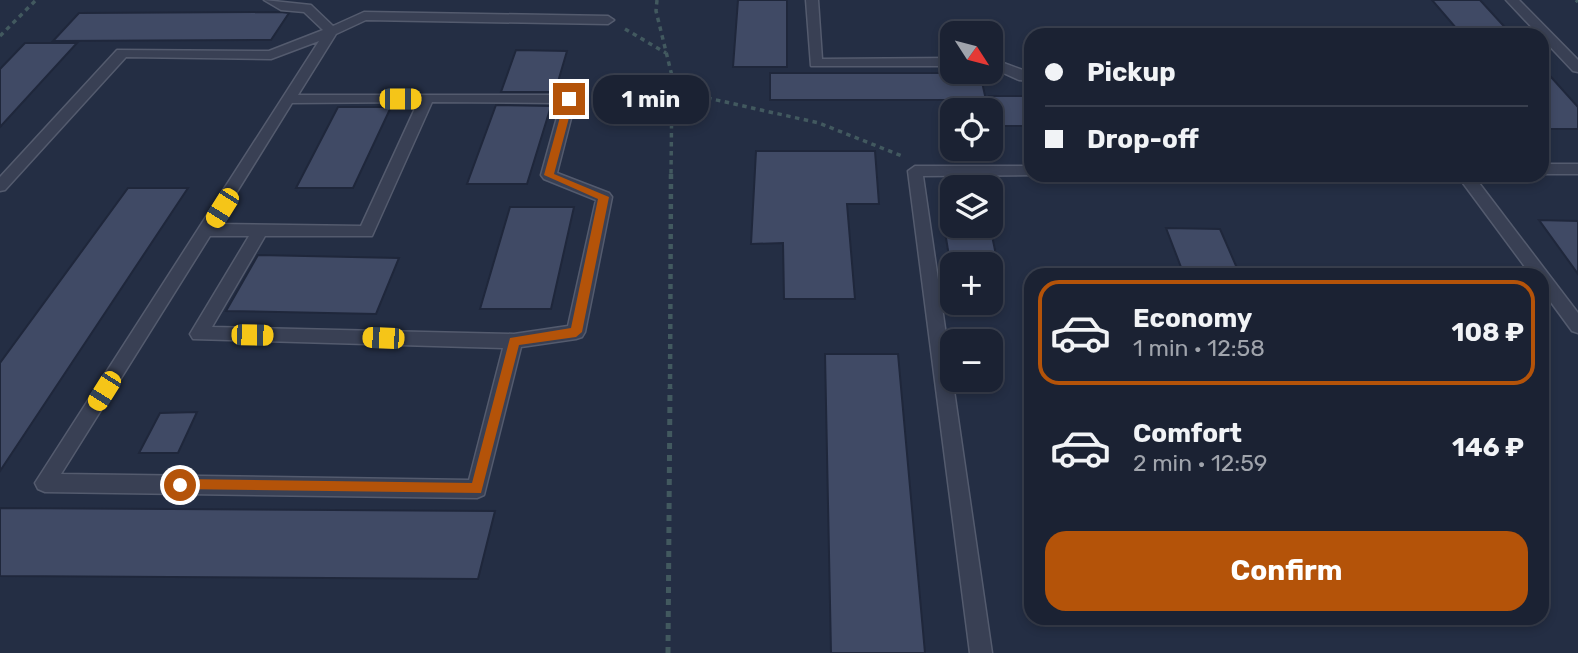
<!DOCTYPE html>
<html lang="en">
<head>
<meta charset="utf-8">
<style>
  :root { --surface:#1b2233; --page:#282f3f; --text:#f1f3f6; --muted:#a0a4ac; --line:#393f4e; --accent:#b45309 }
  body { margin:0; font-family:Rubik,sans-serif; background:var(--page); color:var(--text); height:100vh; display:flex; flex-direction:column; font-size:26px; white-space:nowrap }
  * { box-sizing:border-box; margin:0 }
  p { font-size:23px; color:var(--muted) }
  .icon { flex:none; width:38px; height:38px; fill:none; stroke:currentColor; stroke-width:2; stroke-linecap:round; stroke-linejoin:round }
  .map { position:relative; flex:1; overflow:hidden }
  .details { position:absolute; left:1024px; top:268px; width:525px; height:357px; display:flex; flex-direction:column; background:var(--surface); border-radius:21px; box-shadow:0 4px 10px #0003,0 0 0 2px var(--line) }
  .details>* { flex:none }
  .banner { position:absolute; left:1024px; top:28px; width:525px; height:154px; border-radius:21px; box-shadow:0 4px 10px #0003,0 0 0 2px var(--line); display:grid; align-content:center; height:154px; padding:0 21px; background:var(--surface) }
  .needle { width:46px; rotate:126deg }
  .fabs { position:absolute; left:940px; top:21px; display:grid; gap:14px }
  .fabs a { display:grid; place-items:center; width:63px; height:63px; border-radius:14px; background:var(--surface); box-shadow:0 4px 10px #0003,0 0 0 2px var(--line); font-size:35px }
  .end { position:absolute; width:32px; height:32px; margin:-16px; border:9px solid #b45309; background:#fff; box-shadow:0 0 0 4px #fff }
  .from { border-radius:50% }
  .bubble { position:absolute; height:49px; border-radius:21px; background:var(--surface); box-shadow:0 4px 10px #0003,0 0 0 2px var(--line); font-size:23px; font-weight:700; line-height:49px; text-align:center }
  .car { position:absolute; width:21px; height:42px; margin:-21px -10px; border-radius:9px; box-shadow:0 0 5px 2px #0007; background:linear-gradient(#f5c518 24%,#345 0 40%,#f5c518 0 76%,#345 0 86%,#f5c518 0) }
  .banner b { display:flex; align-items:center; gap:24px; height:66px; font-size:26px }
  .banner b+b { border-top:2px solid var(--line) }
  .banner i { width:18px; height:18px; background:var(--text) }
  ul { padding:12px 0 0; list-style:none }
  li { display:flex; align-items:center; gap:21px; height:105px; margin:0 14px 10px; padding:0 7px; border:4px solid transparent; border-radius:21px }
  li div { flex:1 }
  li b { display:block; font-size:26px }
  li em { font-style:normal; font-weight:700 }
  li.selected { border-color:var(--accent) }
  li>.icon { width:63px; height:63px; stroke-width:1.5 }
  .cta { display:flex; gap:14px; margin-top:auto; padding:14px 21px }
  .cta a { flex:1; height:80px; border-radius:21px; background:var(--accent); color:#fff; font-size:28px; font-weight:700; line-height:80px; text-align:center }
  .map>svg:first-child { display:block }
</style>
</head>
<body>
<div class="map">
<svg width="1578" height="653" viewBox="0 0 1578 653">
  <rect width="100%" height="100%" fill="#242e44"/>
  <path fill="#404a65" stroke="#1f273b" stroke-width="2" d="M 738,0 L 787,0 L 787,67 L 733,67 Z
    M 1432,0 L 1480,0 L 1512,35 L 1462,35 Z
    M 79,13 L 280,12 L 289,13 L 271,40 L 53,41 Z
    M 25,43 L 77,43 L 0,127 L 0,69 Z
    M 516,50 L 567,51 L 555,92 L 501,92 Z
    M 1542,67 L 1578,107 L 1578,129 L 1542,129 Z
    M 770,73 L 980,73 L 986,100 L 770,100 Z
    M 989,96 L 1031,96 L 1031,126 L 996,126 Z
    M 496,105 L 551,106 L 527,184 L 467,184 Z
    M 338,107 L 391,107 L 353,188 L 296,188 Z
    M 756,151 L 875,151 L 879,204 L 847,204 L 855,299 L 784,299 L 783,243 L 751,244 Z
    M 128,188 L 188,188 L 0,471 L 0,363 Z
    M 510,207 L 574,207 L 551,309 L 480,309 Z
    M 1539,220 L 1578,221 L 1578,274 Z
    M 944,226 L 990,226 L 1001,279 L 990,279 L 990,264 L 952,264 L 952,274 Z
    M 1166,228 L 1220,229 L 1240,275 L 1184,275 Z
    M 258,255 L 399,258 L 376,314 L 226,311 Z
    M 825,354 L 898,354 L 925,653 L 831,653 Z
    M 197,412 L 178,453 L 139,453 L 160,413 Z
    M 0,508 L 495,511 L 478,579 L 0,576 Z"/>
  <g fill="none" stroke-linecap="round" stroke-linejoin="round">
    <g stroke="#545b6e" stroke-width="3">
      <path id="lane" d="M 264,0 L 311,5 L 333,26 L 364,12 L 608,16 L 614,20 L 608,24 L 366,20 L 336,34 L 298,95 L 569,95 L 576,99 L 557,173 L 609,193 L 612,197 L 585,332 L 582,337 L 576,339 L 521,347 L 484,495 L 477,498 L 45,492 L 38,489 L 35,483 L 319,41 L 271,59 L 126,57 L 5,190 L 0,191 L 0,177 L 117,50 L 269,51 L 323,30 L 304,12 L 281,10 ZM 418,102 L 361,226 L 217,224 L 292,103 ZM 432,102 L 561,103 L 541,175 L 544,179 L 596,200 L 568,326 L 514,334 L 212,327 L 265,236 L 372,236 ZM 210,236 L 249,236 L 193,329 L 190,334 L 193,339 L 503,348 L 469,480 L 61,474 Z
        M 806,0 L 818,0 L 822,59 L 952,58 L 952,66 L 811,66 Z
        M 1506,0 L 1519,0 L 1578,60 L 1578,72 L 1573,71 Z
        M 990,58 L 1031,73 L 1031,81 L 1019,80 L 990,67 Z
        M 1542,164 L 1578,164 L 1578,174 L 1542,174 Z
        M 915,166 L 1031,166 L 1031,175 L 1035,175 L 923,176 L 992,653 L 970,653 L 908,171 Z
        M 1457,175 L 1473,175 L 1578,313 L 1578,333 L 1572,331 L 1542,290 L 1542,275 L 1531,275 Z"/>
    </g>
    <path stroke="#42595f" stroke-width="3.5" stroke-dasharray="4.5 4.5" stroke-linecap="butt" d="M 657,0 L 656,11 L 672,76 L 671,175
      M 1576,0 L 1578,2
      M 625,29 L 666,53
      M 0,36 L 36,0
      M 672,90 L 819,123 L 902,156"/>
    <path stroke="#42595f" stroke-width="4.5" stroke-dasharray="5 5" stroke-linecap="butt" d="M 670,389 L 671,173"/>
    <path stroke="#42595f" stroke-width="5" stroke-dasharray="6 6" stroke-linecap="butt" d="M 668,653 L 670,388"/>
    <use href="#lane" fill="#394054" fill-rule="evenodd"/>
  </g>
  <path fill="#b45309" d="M 569,96 L 574,99 L 554,174 L 609,197 L 582,332 L 576,337 L 519,345 L 481,493 L 176,489 L 174,485 L 180,479 L 472,483 L 510,338 L 571,328 L 598,199 L 544,175 L 565,99 Z"/>
</svg>
<div class="fabs">
<a><svg class="needle" viewBox="-14 -14 28 28"><path d="M0-13l5 13h-10z" fill="#e53935"/><path d="M0 13l5-13h-10z" fill="#a0a4ac"/></svg></a>
<a><svg class="icon" aria-label="locate" viewBox="0 0 24 24"><circle cx="12" cy="12" r="6"/><path d="M12 2v4M12 18v4M2 12h4M18 12h4"/></svg></a>
<a><svg class="icon" aria-label="layers" viewBox="0 0 24 24"><path d="M12 4l9 5-9 5-9-5zM3 14l9 5 9-5"/></svg></a>
<a>+</a>
<a>−</a>
</div>
<i class="end from" style="left:180px;top:485px"></i>
<i class="end" style="left:569px;top:99px"></i>
<div class="bubble" style="left:593px;top:75px;width:116px">1 min</div>
<i class="car" style="left:400px;top:99px;rotate:90deg"></i>
<i class="car" style="left:222px;top:208px;rotate:212deg"></i>
<i class="car" style="left:252px;top:335px;rotate:91deg"></i>
<i class="car" style="left:383px;top:338px;rotate:272deg"></i>
<i class="car" style="left:104px;top:391px;rotate:212deg"></i>
<div class="banner">
<b><i class="from"></i>Pickup</b>
<b><i></i>Drop-off</b>
</div>
<section class="details">
<ul>
<li class="selected"><svg class="icon" aria-label="car" viewBox="0 0 24 24"><path d="M5 17H2v-5l4-1 3-4h7l3 4 3 1v5h-3M9 17h6M6 11h13"/><circle cx="7" cy="17" r="2"/><circle cx="17" cy="17" r="2"/></svg><div><b>Economy</b><p>1 min · 12:58</p></div><em>108 ₽</em></li>
<li><svg class="icon" aria-label="car" viewBox="0 0 24 24"><path d="M5 17H2v-5l4-1 3-4h7l3 4 3 1v5h-3M9 17h6M6 11h13"/><circle cx="7" cy="17" r="2"/><circle cx="17" cy="17" r="2"/></svg><div><b>Comfort</b><p>2 min · 12:59</p></div><em>146 ₽</em></li>
</ul>
<div class="cta"><a>Confirm</a></div>
</section>
</div>
</body>
</html>
